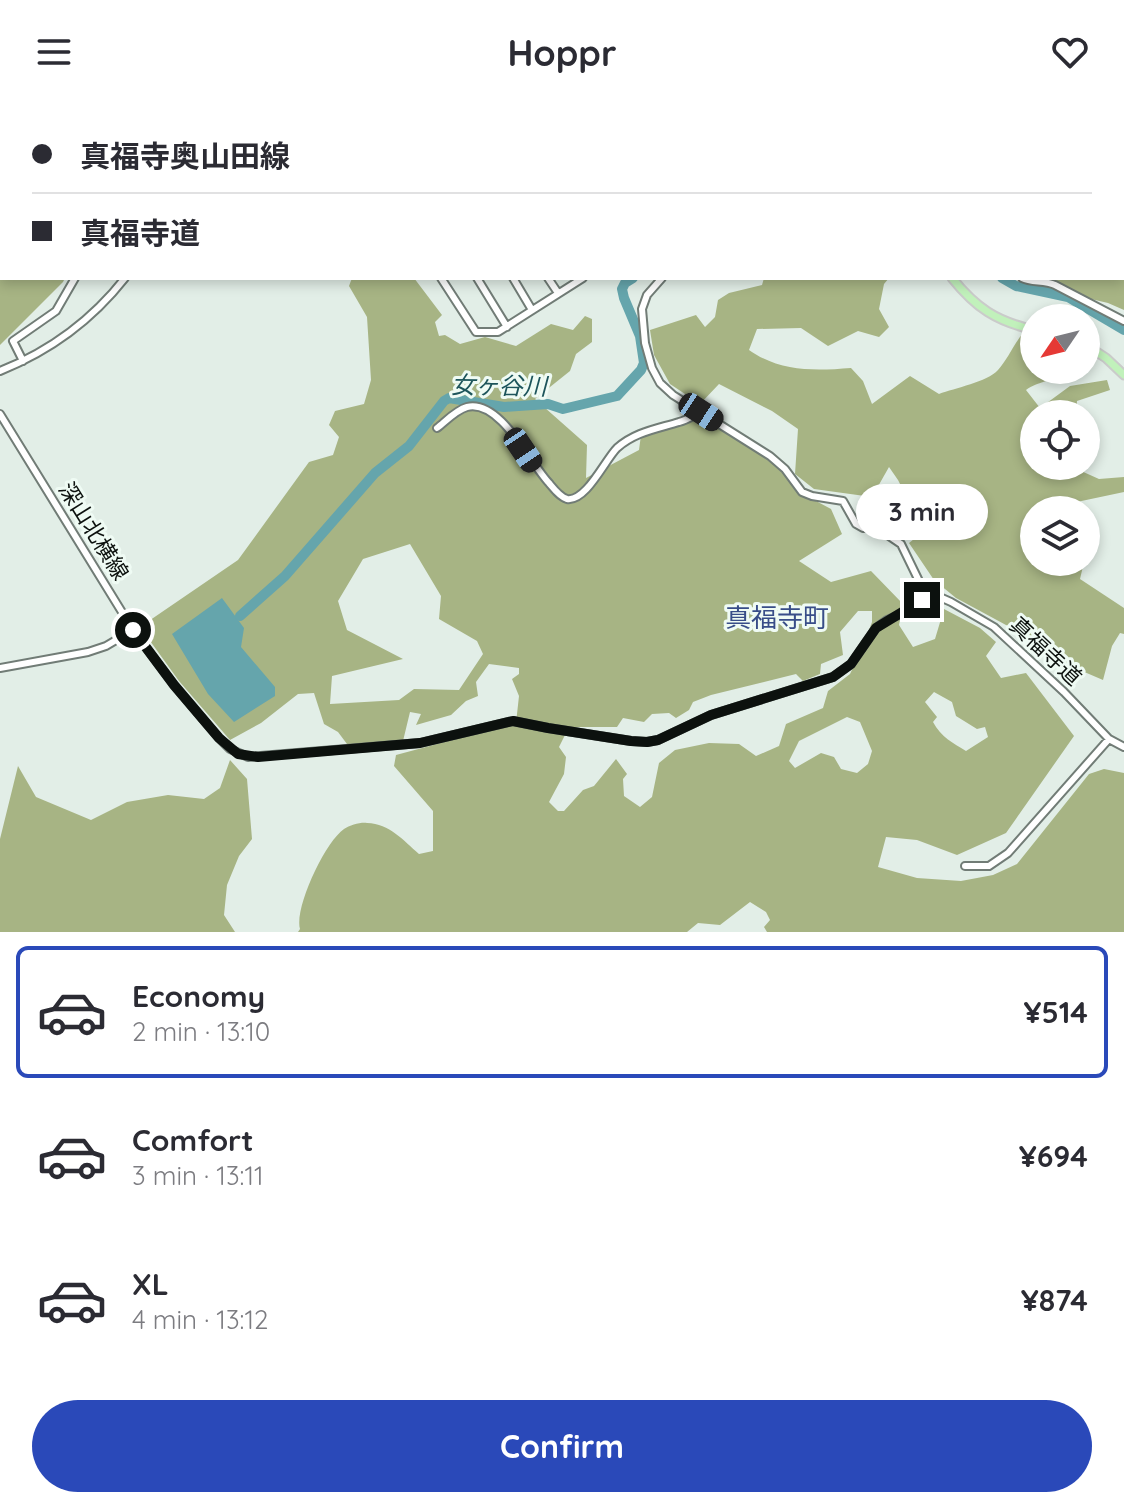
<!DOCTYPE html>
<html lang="en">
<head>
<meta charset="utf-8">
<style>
  :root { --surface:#fff; --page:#f2f2f3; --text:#2b2b33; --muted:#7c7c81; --line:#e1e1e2; --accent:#2a49b9 }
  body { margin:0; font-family:Quicksand,"Noto Sans JP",sans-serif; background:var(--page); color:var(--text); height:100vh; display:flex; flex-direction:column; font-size:30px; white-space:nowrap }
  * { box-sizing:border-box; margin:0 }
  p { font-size:26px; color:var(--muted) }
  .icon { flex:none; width:44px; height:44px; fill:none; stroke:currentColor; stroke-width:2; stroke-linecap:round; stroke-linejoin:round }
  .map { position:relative; height:828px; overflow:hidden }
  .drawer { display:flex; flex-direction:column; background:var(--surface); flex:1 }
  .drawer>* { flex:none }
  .guide { position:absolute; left:0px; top:0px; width:1124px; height:176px; box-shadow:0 4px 12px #0003; display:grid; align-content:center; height:176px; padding:0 32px; background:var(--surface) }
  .needle { width:52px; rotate:235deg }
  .buttons { position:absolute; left:1020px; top:200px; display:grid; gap:16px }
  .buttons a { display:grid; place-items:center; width:80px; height:80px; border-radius:50%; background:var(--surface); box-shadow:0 4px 12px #0003; font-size:40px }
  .end { position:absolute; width:36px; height:36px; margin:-18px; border:10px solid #0c110e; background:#fff; box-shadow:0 0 0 4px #fff }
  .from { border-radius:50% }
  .bubble { position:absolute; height:56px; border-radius:28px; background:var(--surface); box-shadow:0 4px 12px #0003; font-size:26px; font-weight:700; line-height:56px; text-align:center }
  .car { position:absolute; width:24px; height:48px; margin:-24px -12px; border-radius:10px; box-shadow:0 0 6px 2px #0007; background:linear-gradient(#222 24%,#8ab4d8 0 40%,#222 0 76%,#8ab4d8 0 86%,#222 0) }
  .guide b { display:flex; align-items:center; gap:28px; height:76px; font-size:30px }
  .guide b+b { border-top:2px solid var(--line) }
  .guide i { width:20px; height:20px; background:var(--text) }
  ul { padding:14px 0 0; list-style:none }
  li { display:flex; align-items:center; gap:24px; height:132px; margin:0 16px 12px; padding:0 16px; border:4px solid transparent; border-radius:12px }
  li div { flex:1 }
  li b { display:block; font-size:30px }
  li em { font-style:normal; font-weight:700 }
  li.on { border-color:var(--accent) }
  li>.icon { width:72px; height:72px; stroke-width:1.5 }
  .action { display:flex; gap:16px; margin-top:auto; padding:16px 32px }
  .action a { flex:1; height:92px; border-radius:48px; background:var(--accent); color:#fff; font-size:32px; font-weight:700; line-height:92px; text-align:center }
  header { display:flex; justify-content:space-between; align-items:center; height:104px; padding:0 32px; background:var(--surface); font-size:36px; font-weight:700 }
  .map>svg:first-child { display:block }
</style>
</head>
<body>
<header><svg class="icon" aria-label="menu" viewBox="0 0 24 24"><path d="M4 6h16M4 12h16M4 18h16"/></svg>Hoppr<svg class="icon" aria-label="heart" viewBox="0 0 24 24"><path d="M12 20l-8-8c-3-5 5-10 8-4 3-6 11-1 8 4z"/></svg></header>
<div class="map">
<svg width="1124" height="828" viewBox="0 0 1124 828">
  <rect width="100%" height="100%" fill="#e2eee7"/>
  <path fill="#a7b484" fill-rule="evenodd" d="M 0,20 L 2,20 L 2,174 L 65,174 L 63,178 L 0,241 Z
    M 1122,36 L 1124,38 L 1124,206 L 1108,199 L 1027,180 L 1015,174 L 1122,174 Z
    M 352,174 L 414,174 L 442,211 L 435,218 L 439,232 L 445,231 L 460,240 L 485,233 L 516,242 L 551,220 L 573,226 L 585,212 L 592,215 L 592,238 L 576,250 L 570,267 L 535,295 L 587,341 L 586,374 L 639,346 L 641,331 L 694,317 L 710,317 L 777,362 L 801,389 L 831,405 L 842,430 L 799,457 L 831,478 L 871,467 L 903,500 L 899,521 L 913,543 L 935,535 L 944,505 L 980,524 L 996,538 L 986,552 L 1001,574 L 1026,569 L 1074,632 L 1006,729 L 957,751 L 917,736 L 886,733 L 878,763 L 917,774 L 961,777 L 993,771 L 1017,760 L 1089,670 L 1104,665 L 1124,669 L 1124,828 L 767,828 L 764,823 L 770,816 L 766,808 L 750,798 L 720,821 L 698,819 L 687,828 L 298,828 L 300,825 C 294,804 325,738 344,725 C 350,721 361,718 367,719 C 390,720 403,736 419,750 L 433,747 L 433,707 L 394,662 L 396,651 L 516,619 L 519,592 L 512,575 L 519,570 L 519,564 L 489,560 L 476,578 L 478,592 L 466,597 L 451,611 L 416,621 L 421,610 L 410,608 L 403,637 L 350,644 L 338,628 L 324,620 L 314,589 L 298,590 L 261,619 L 230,636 L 179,577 L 140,523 L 238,456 L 309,358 L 333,351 L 339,333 L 329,321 L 335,307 L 364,300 L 371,276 L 367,213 L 349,182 ZM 410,440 L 441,492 L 439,515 L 477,537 L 483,550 L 459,586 L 414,585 L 399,596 L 330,600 L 332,572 L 403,555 L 347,526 L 338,497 L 363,455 ZM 858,507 L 872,507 L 872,518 L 861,547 L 850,570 L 828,587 L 823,604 L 786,620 L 779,642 L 756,652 L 739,640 L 709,639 L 675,646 L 659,659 L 652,693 L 640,703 L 624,692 L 623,675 L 627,670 L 616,655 L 594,682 L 583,686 L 564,707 L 558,707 L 549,698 L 564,670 L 566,653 L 559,643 L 569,623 L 617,623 L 623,614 L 644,618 L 652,610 L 669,609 L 676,614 L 689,606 L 693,598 L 711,591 L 796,570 L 803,577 L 820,570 L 821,560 L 843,551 L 840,528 ZM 934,588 L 952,598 L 956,612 L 977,625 L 985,623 L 988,633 L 966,647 C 953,639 941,633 933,618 L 937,613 L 925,598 ZM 847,613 L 860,618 L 872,647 L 868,660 L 857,669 L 841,665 L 834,653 L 821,649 L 795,664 L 789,657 L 799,637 Z
    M 764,174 L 889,174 L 884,180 L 879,205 L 889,223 L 879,233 L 858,227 L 828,242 L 801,224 L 757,225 L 749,246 C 780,268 814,267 851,264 L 863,277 L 872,300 L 910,272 L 939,290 C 955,284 987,278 998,266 C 1008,255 1014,240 1023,229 L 1034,232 L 1034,266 L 1070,266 C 1058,277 1039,276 1026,286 L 1040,304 L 1070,282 L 1107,276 L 1110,286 L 1077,297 L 1076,310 L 1034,310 L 1034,362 L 1070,362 L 1099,375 L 1124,373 L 1124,388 L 1072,399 L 1075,406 L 1034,406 L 1034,458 L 1084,458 L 1080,475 L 1124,504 L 1124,530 L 1120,529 L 1112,542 L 1103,576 L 1054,555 L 1021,529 L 956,494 L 934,476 L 909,439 L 924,427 L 898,376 L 889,363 L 872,393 L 814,385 L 795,370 L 798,325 L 772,307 L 719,280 L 700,300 L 670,280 L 654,251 L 650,226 L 696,211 L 705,223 L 715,213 L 718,196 L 729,189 L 762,181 Z
    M 230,656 L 247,675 L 252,735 L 239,752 L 227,781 L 224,811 L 235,828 L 0,828 L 0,735 L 18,662 L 36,693 L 91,716 L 127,698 L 168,691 L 204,695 L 220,684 Z"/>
  <path fill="#65a5ac" d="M 222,494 L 244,524 L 241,543 L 275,583 L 275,592 L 234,618 L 208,590 L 172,530 Z"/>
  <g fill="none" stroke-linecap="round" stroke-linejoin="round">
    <path stroke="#65a5ac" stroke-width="10" d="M 564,0 L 566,2
      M 1002,174 L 1016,182 L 1068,193 L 1124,226
      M 240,512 L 285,472 L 375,369 L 409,342 L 444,297 L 449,294 L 504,303 L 548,300 L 563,305 L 617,292 L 641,266 L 644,259 L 640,232 L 624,194 L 622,185 L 625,179 L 633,174"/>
    <g stroke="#717c76" stroke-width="10">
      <path id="minor" d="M 51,0 L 52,2
        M 519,0 L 522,2
        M 772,0 L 772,2
        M 682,2 L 685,0
        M 441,174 L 476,228 L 498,228 L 583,174
        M 477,174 L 507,223
        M 513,174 L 532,206
        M 548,174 L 558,189
        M 662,174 L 647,191 L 642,205 L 645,239 L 652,264 L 660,279 L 673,291 L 770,352 L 785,365 L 802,388 L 812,392 L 843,397 L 856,420 L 863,424 L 876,423 L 901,440 L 919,477 L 933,490 L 951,498 L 994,523 L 1064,588 L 1109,635 L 1124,643
        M 1022,174 C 1032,179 1044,176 1055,181 L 1124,217
        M 23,257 L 13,237 L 56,207 L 75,174
        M 0,267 C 50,247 92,216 125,174
        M 0,310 L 133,526 L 174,581 L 219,634 L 230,645 L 248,653 L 420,639 L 513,617 L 548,624 L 631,637 L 647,638 L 658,636 L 711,611 L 833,573 L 851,560 L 876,524 L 887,516 L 901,510 L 933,490
        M 437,324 C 446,317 456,306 467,303 C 500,295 530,359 549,379 C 554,385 560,393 567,395 C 586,398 605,356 617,344 C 635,328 656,325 679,318 C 687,316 694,311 701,308
        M 0,564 L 88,548 L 106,542 L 133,526
        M 965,762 L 989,762 L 1008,749 L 1109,635"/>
    </g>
    <g stroke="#cacbca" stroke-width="11">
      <path id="major" d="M 741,0 L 743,2
        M 952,174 C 976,204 996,217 1034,226
        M 1086,241 L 1106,254 L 1124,271"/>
    </g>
    <use href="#minor" stroke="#fff" stroke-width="6"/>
    <use href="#major" stroke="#c1f1bb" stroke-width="7"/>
  </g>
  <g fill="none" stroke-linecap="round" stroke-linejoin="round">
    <path stroke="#0c110e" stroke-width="10" d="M 133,526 L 174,581 L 219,634 L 238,650 L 258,653 L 420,639 L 513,617 L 548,624 L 631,637 L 647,638 L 658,636 L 711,611 L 833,573 L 851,560 L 876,524 L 922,496"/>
  </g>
  <g text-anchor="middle" stroke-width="6" stroke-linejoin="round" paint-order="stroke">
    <g font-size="22" fill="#0c110e" stroke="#effbf4">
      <text transform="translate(94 427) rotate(58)" y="8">深山北横線</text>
      <text transform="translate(1046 547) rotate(43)" y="8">真福寺道</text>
    </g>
    <g font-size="24" font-style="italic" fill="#1d555b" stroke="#effbf4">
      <text transform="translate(499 282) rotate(1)" y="8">女ヶ谷川</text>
    </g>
    <g font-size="26" fill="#384d88" stroke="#effbf4">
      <text x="777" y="523">真福寺町</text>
    </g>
  </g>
</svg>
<div class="buttons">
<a><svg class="needle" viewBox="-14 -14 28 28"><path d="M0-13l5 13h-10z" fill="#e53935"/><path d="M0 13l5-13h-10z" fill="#7c7c81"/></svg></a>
<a><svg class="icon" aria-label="locate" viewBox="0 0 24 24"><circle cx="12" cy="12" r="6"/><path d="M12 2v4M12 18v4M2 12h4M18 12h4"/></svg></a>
<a><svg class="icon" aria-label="layers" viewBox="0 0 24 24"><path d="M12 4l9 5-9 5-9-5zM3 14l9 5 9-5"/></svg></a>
</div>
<i class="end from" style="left:133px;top:526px"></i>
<i class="end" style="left:922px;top:496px"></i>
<div class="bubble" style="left:856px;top:380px;width:132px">3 min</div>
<i class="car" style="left:701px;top:308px;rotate:123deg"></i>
<i class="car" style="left:523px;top:346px;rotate:146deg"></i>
<div class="guide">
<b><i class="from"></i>真福寺奥山田線</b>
<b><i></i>真福寺道</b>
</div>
</div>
<section class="drawer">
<ul>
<li class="on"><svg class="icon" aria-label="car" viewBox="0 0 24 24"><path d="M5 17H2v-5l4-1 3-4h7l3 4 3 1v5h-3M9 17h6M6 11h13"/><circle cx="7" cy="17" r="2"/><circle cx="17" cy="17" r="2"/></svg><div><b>Economy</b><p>2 min · 13:10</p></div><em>¥514</em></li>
<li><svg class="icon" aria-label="car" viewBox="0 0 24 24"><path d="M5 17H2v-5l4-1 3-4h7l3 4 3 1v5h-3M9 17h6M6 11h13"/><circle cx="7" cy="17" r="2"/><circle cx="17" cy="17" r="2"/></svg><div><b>Comfort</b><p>3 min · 13:11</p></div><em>¥694</em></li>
<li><svg class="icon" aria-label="car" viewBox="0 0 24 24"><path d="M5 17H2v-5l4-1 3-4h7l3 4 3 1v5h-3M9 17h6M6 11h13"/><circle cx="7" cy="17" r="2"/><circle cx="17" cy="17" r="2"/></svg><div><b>XL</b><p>4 min · 13:12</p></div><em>¥874</em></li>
</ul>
<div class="action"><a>Confirm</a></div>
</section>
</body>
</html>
